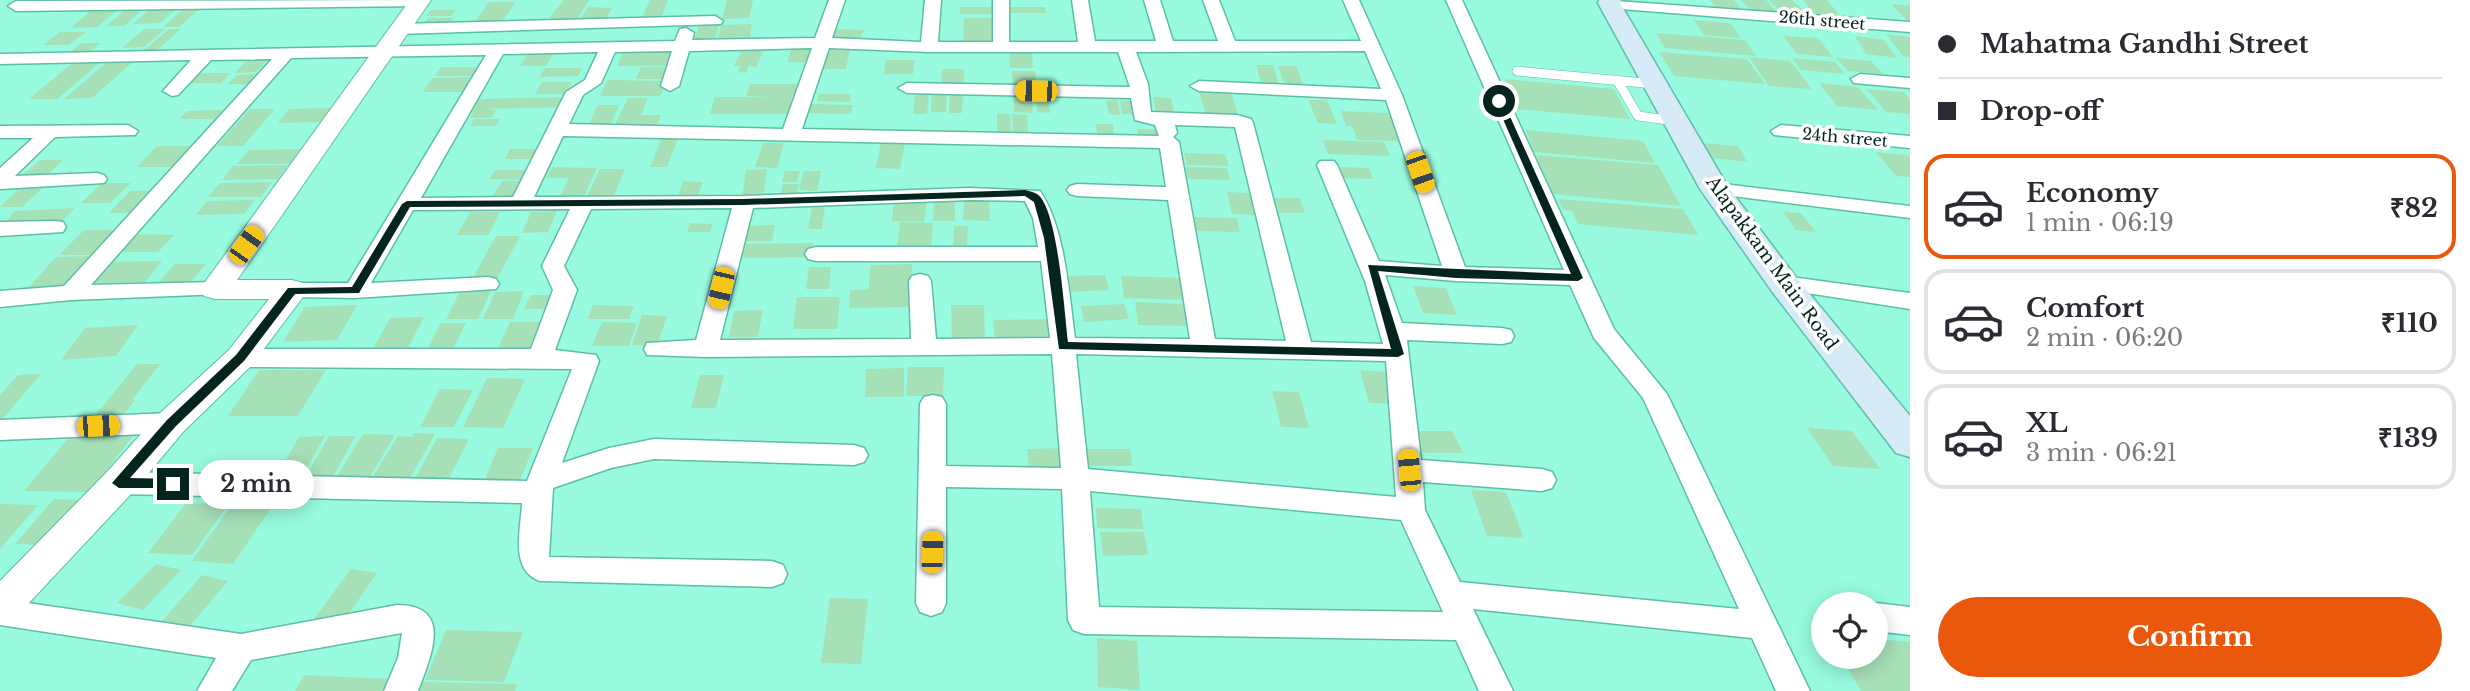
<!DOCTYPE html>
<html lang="en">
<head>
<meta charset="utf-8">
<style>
  :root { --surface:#fff; --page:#f2f2f3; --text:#2b2b33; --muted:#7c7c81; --line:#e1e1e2; --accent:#ea580c }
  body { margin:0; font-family:"Libre Baskerville",serif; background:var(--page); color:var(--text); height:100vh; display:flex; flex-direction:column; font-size:26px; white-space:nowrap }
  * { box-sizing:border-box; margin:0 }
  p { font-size:23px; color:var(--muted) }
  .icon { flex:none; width:38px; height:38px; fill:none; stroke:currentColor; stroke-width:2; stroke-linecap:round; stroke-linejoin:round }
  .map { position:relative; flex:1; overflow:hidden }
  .sheet { display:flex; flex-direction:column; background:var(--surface); width:560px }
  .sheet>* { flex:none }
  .banner { display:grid; align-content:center; height:154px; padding:0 28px; background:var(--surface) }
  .buttons { position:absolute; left:1811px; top:592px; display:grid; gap:14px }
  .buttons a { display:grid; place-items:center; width:77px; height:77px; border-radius:50%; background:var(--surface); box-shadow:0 4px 18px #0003; font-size:35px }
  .end { position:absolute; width:32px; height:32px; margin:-16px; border:9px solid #04251d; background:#fff; box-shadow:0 0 0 4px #fff }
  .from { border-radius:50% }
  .bubble { position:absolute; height:49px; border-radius:24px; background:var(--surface); box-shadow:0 4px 18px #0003; font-size:23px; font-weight:700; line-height:49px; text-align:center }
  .car { position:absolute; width:21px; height:42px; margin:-21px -10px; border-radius:9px; box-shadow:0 0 5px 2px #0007; background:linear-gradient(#f5c518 24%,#345 0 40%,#f5c518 0 76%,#345 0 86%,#f5c518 0) }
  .banner b { display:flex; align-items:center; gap:24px; height:66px; font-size:26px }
  .banner b+b { border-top:2px solid var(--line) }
  .banner i { width:18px; height:18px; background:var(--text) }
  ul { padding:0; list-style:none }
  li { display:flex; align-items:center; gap:21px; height:105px; margin:0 14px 10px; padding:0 14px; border:4px solid var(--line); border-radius:21px }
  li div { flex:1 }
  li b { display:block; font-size:26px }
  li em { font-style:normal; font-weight:700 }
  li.on { border-color:var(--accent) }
  li>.icon { width:63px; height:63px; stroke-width:1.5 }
  .primary-button { display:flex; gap:14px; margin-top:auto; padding:14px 28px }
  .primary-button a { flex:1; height:80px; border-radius:42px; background:var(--accent); color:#fff; font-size:28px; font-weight:700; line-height:80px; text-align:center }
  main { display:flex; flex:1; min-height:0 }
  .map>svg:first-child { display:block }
</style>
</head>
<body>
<main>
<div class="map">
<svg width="1910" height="691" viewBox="0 0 1910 691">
  <rect width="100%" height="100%" fill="#98fbdf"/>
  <path fill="#a6e0b7" d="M 564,0 L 589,0 L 577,20 L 551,20 L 553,18 L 549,18 Z
    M 650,0 L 668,0 L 660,20 L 641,20 Z
    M 727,0 L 753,0 L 749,18 L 722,19 Z
    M 1710,0 L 1734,0 L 1744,12 L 1719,10 Z
    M 1741,0 L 1766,0 L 1778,13 L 1751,11 Z
    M 1769,0 L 1792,0 L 1806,13 L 1793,13 L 1797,17 L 1785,16 Z
    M 1803,0 L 1827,0 L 1844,20 L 1818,18 Z
    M 489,2 L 516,2 L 501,23 L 474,23 Z
    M 1891,4 L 1910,6 L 1910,24 Z
    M 588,7 L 612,8 L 605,21 L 580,20 Z
    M 960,7 L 996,7 L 997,14 L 960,14 Z
    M 1006,7 L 1045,7 L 1046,13 L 1007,13 Z
    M 149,10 L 175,10 L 160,23 L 133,24 Z
    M 182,10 L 198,10 L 179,27 L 163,27 Z
    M 431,10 L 456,10 L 451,16 L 426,16 Z
    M 90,11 L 116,11 L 97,27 L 71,28 Z
    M 124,11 L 141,11 L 124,26 L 106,26 Z
    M 428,18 L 453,18 L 449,24 L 423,25 Z
    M 964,18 L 998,18 L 1000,44 L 963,44 Z
    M 1694,20 L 1730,23 L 1741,38 L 1704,35 Z
    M 752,24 L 750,37 L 718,38 L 721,25 Z
    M 699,25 L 719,25 L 715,40 L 694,41 Z
    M 144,29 L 165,29 L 144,47 L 122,48 Z
    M 169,29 L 181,29 L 156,51 L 143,51 Z
    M 833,29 L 864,30 L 859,40 L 830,40 Z
    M 60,32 L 86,32 L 69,45 L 43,45 Z
    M 1656,33 L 1745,40 L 1756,56 L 1665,48 Z
    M 1886,34 L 1910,37 L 1910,57 L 1903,56 Z
    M 1783,36 L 1818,38 L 1833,57 L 1797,54 Z
    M 1855,36 L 1884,40 L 1897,58 L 1866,54 Z
    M 82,43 L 101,43 L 89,52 L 70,52 Z
    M 743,47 L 765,48 L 756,67 L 749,66 L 746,73 L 738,72 L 741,66 L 734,66 Z
    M 792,48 L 811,48 L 806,63 L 787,62 Z
    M 624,50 L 677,50 L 671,66 L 617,66 Z
    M 825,50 L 850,50 L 846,69 L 820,69 Z
    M 529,51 L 555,51 L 546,66 L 520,66 Z
    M 1659,52 L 1747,59 L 1765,84 L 1674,76 Z
    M 1009,53 L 1032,53 L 1033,68 L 1010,68 Z
    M 1749,57 L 1790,61 L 1812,89 L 1769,86 Z
    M 1792,58 L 1835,62 L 1845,74 L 1801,70 Z
    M 1836,58 L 1871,61 L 1883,74 L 1848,71 Z
    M 248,59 L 268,59 L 256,72 L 235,73 Z
    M 76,60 L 103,60 L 57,99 L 29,99 Z
    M 135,60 L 92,98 L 64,99 L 108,61 Z
    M 886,60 L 915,60 L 913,74 L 884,74 Z
    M 1256,65 L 1273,65 L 1280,87 L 1262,87 Z
    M 1278,66 L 1296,66 L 1305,88 L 1286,88 Z
    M 441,67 L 482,67 L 476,76 L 435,76 Z
    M 641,67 L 672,67 L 667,79 L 636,79 Z
    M 545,68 L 582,68 L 578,76 L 539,77 Z
    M 942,69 L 964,69 L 964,85 L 941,85 Z
    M 1012,71 L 1035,71 L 1036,87 L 1013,87 Z
    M 198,73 L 230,73 L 221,83 L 187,83 Z
    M 255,74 L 247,84 L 228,84 L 237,75 Z
    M 475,77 L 466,92 L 423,92 L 432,78 Z
    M 1505,79 L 1614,89 L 1630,119 L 1516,109 Z
    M 607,80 L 667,81 L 660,96 L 600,96 Z
    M 542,82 L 572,82 L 566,94 L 535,94 Z
    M 1819,83 L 1858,87 L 1878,110 L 1837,106 Z
    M 750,84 L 799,84 L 797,96 L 792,96 L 788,114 L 710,114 L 715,97 L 772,97 L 746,96 Z
    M 1867,89 L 1904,92 L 1910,99 L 1910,114 L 1886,112 Z
    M 1199,92 L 1231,92 L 1239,118 L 1207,118 Z
    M 819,94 L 851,94 L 850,102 L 817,101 Z
    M 932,94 L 947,94 L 946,112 L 931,112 Z
    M 950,94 L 963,94 L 962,113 L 949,113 Z
    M 1013,94 L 1032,95 L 1033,113 L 1014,112 Z
    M 915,95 L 929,95 L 927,114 L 913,114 Z
    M 1036,95 L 1048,96 L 1050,113 L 1037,112 Z
    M 570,97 L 566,107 L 483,109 L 496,110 L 491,118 L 470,118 L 479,99 Z
    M 1153,97 L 1171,98 L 1174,112 L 1156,112 Z
    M 628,98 L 648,98 L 641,115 L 661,115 L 657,126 L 614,127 Z
    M 1106,100 L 1118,100 L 1120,115 L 1109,114 Z
    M 1308,100 L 1327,100 L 1337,124 L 1318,123 Z
    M 1120,101 L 1131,101 L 1133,114 L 1122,114 Z
    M 808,104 L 853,105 L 851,114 L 806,113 Z
    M 598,105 L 619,105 L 610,126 L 588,126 Z
    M 331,108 L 320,122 L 278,123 L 289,109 Z
    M 250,109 L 275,109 L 243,146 L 217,146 Z
    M 223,110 L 215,119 L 179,119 L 187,111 Z
    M 1341,111 L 1389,113 L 1399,141 L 1357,140 L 1352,126 L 1346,126 Z
    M 997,113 L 1010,114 L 1011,136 L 997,136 Z
    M 1012,114 L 1027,115 L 1028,136 L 1013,135 Z
    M 474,119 L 500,119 L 496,126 L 470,126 Z
    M 1096,124 L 1113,124 L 1115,139 L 1098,139 Z
    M 1137,129 L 1162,129 L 1164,140 L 1139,140 Z
    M 1526,130 L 1643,141 L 1655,163 L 1534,152 Z
    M 663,135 L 679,136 L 667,167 L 650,167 Z
    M 1323,140 L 1384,142 L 1390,156 L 1328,154 Z
    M 881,142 L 905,143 L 900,169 L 876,168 Z
    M 763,143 L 784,143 L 777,168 L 755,167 Z
    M 1702,143 L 1738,146 L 1748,162 L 1712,158 Z
    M 157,146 L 193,146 L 174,167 L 137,167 Z
    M 302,149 L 291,164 L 237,164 L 249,150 Z
    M 510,149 L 543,149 L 537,159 L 505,159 Z
    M 1876,152 L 1907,155 L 1910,158 L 1910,177 L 1896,176 Z
    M 1184,153 L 1225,154 L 1229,166 L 1187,165 Z
    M 1536,155 L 1658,165 L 1681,206 L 1553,194 Z
    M 40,160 L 63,160 L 46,176 L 21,176 Z
    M 288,165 L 278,179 L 222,180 L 233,166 Z
    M 552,167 L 597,168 L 582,201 L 558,201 L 569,178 L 546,178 Z
    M 1186,167 L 1227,168 L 1230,180 L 1188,179 Z
    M 1336,167 L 1369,168 L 1373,179 L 1340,178 Z
    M 600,169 L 625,169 L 612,200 L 585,200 Z
    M 767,169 L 763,197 L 742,197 L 746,170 Z
    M 495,170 L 533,170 L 528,180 L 490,179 Z
    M 785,171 L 800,171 L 797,182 L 782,182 Z
    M 804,171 L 821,171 L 817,191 L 799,190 Z
    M 502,181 L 525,181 L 513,202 L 489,202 Z
    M 683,181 L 703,182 L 698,196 L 678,196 Z
    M 272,182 L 261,197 L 208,197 L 220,183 Z
    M 102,183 L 131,183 L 110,203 L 81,203 Z
    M 783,184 L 799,184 L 796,196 L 780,196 Z
    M 22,186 L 45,186 L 22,207 L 0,207 Z
    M 157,190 L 136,213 L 109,213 L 130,191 Z
    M 1227,192 L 1250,193 L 1256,215 L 1232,214 Z
    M 1274,198 L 1300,198 L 1305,213 L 1280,213 Z
    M 1558,199 L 1683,209 L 1698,235 L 1578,224 L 1572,211 L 1563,210 Z
    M 255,200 L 244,214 L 196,215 L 207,201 Z
    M 894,200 L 927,200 L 924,222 L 892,221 Z
    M 934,200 L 955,200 L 955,221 L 933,221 Z
    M 964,200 L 989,200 L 990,221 L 963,220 Z
    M 812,206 L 825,206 L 822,229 L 808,229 Z
    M 75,208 L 62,221 L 3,224 L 15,211 Z
    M 557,211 L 548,232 L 522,233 L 531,212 Z
    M 470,212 L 500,212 L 488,235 L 457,235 Z
    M 1783,212 L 1801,213 L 1816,232 L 1796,230 Z
    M 1193,217 L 1237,218 L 1240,232 L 1195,231 Z
    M 900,222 L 933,223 L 931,248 L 897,248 Z
    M 690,223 L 713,224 L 710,232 L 687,232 Z
    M 775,225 L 772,241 L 739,241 L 742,226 Z
    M 954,226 L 968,226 L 967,246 L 953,246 Z
    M 84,230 L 115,230 L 92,255 L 59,255 Z
    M 129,234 L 174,235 L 158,252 L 112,252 Z
    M 496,236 L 520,236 L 497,279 L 472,279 Z
    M 813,243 L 811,257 L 737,258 L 740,244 Z
    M 89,256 L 60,290 L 25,291 L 56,257 Z
    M 162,261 L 145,282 L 86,283 L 104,262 Z
    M 175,264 L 206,264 L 187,286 L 155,286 Z
    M 912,264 L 910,307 L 849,308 L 850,290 L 869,289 L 870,265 Z
    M 809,267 L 831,267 L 829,289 L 806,289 Z
    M 1105,275 L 1109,290 L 1064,292 L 1061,276 Z
    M 1121,276 L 1183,278 L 1187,300 L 1124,298 Z
    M 1413,286 L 1446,288 L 1457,315 L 1423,313 Z
    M 460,291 L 491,291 L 478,319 L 446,319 Z
    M 524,291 L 513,319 L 483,319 L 495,292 Z
    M 531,295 L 563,295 L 557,309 L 524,309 Z
    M 797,297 L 840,297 L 837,329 L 793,329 Z
    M 1135,302 L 1185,304 L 1190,326 L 1138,325 Z
    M 1124,304 L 1129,319 L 1084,322 L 1081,306 Z
    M 357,305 L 337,340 L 283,342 L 305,307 Z
    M 593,305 L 634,306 L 629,319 L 588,319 Z
    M 951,305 L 984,305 L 985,341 L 952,341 Z
    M 763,310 L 758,337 L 729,337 L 734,311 Z
    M 642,315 L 667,316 L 657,346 L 632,345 Z
    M 424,317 L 408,348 L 373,349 L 390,318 Z
    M 1053,319 L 1055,340 L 995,340 L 993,320 Z
    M 510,322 L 549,322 L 537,353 L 496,353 Z
    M 602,322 L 637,323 L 629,346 L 592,346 Z
    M 441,323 L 466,323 L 451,353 L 425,353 Z
    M 138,325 L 116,356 L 61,360 L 85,328 Z
    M 137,364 L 160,364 L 132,400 L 135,400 L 122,417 L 94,417 Z
    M 908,367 L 944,367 L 943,396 L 906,396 Z
    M 904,368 L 904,397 L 865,397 L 866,369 Z
    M 259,370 L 326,370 L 298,416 L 228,416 Z
    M 1360,370 L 1385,372 L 1396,404 L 1369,403 Z
    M 41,374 L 0,422 L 0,395 L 18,375 Z
    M 700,375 L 724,375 L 716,408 L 691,408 Z
    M 487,378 L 525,379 L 503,428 L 463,427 Z
    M 440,389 L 473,390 L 454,427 L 420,427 Z
    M 1272,391 L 1299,392 L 1309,428 L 1281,427 Z
    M 1807,428 L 1852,431 L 1880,469 L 1833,466 Z
    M 1414,431 L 1452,431 L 1463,453 L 1423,453 Z
    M 414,433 L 435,434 L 407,483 L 370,481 L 398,436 L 412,437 Z
    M 363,434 L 395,435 L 368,480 L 336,478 Z
    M 70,436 L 133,436 L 90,492 L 24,491 Z
    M 325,436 L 301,478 L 275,479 L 299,437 Z
    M 329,436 L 355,436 L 332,479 L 304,479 Z
    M 437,438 L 469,439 L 446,484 L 413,483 Z
    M 498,448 L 533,448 L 518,486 L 482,486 Z
    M 1067,448 L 1070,469 L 1029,470 L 1027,449 Z
    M 1085,449 L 1130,449 L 1132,466 L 1087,466 Z
    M 1471,490 L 1506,492 L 1524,538 L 1487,536 Z
    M 54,499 L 79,500 L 41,545 L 15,544 Z
    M 186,503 L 228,505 L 192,555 L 148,553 Z
    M 0,504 L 38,505 L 0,549 Z
    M 231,506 L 271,508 L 233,564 L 192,561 Z
    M 1096,508 L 1141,509 L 1144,529 L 1097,528 Z
    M 1100,532 L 1144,532 L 1148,555 L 1103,556 Z
    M 156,564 L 181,570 L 143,610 L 117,603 Z
    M 351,569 L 377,573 L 339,628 L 303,634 Z
    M 202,575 L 228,581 L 183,634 L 156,628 Z
    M 830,598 L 868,599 L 861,664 L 821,663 Z
    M 446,630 L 523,632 L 504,682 L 425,680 Z
    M 1097,638 L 1137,641 L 1140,690 L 1098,687 Z
    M 1876,639 L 1910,642 L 1910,691 L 1861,691 L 1841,656 L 1876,656 Z
    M 304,675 L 389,679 L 384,691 L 295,691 Z
    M 421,682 L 517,684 L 515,691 L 417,691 Z"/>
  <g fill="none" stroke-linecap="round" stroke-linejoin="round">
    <g stroke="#5bbfa5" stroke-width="10">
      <path id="service" d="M 1517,71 L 1655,84
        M 1617,80 L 1638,116 L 1676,121"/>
    </g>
    <g stroke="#5bbfa5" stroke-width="3">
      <path id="minor" d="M 427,0 L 426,4 L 420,6 L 16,11 L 8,6 L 16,1 Z
        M 829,0 L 845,0 L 832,38 L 921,42 L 925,0 L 941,0 L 938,42 L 993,42 L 993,0 L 1009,0 L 1009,42 L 1078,42 L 1072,0 L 1088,0 L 1095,41 L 1156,41 L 1144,0 L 1160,0 L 1173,41 L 1218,41 L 1203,0 L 1219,0 L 1235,41 L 1361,41 L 1343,0 L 1359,0 L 1402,95 L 1465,267 L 1564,270 L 1446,0 L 1462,0 L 1614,329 L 1667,394 L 1810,691 L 1776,691 L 1752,638 L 1473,609 L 1513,691 L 1479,691 L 1456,640 L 1084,634 L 1073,630 L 1068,620 L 1062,489 L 946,487 L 946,603 L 942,612 L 931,616 L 920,612 L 916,603 L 920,404 L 924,397 L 933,395 L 942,397 L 946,404 L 946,466 L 1061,468 L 1052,354 L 706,357 L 647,355 L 644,349 L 647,343 L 696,340 L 732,208 L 591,209 L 564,266 L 577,290 L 555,350 L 596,355 L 599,361 L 562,463 L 609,448 L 654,439 L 854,445 L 864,448 L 868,455 L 864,462 L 854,465 L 654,459 L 611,468 L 553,488 L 549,557 L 772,561 L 783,565 L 787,574 L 783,583 L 772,587 L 540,581 C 509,570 521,529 522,503 L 119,494 L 109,491 L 105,483 L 109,475 L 119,472 L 527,481 L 572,369 L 240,367 L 231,364 L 228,358 L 231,352 L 240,349 L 531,349 L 553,290 L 542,266 L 570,209 L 413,210 L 371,283 L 488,277 L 496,279 L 499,284 L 496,289 L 355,298 L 292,297 L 284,295 L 280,290 L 284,285 L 292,283 L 348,283 L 486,55 L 291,58 L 91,285 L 215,282 L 223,284 L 227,289 L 223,294 L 71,300 L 0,307 L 0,291 L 64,286 L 272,59 L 211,60 L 178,95 L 172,96 L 163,91 L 191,60 L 0,64 L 0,54 L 675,41 L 680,29 L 686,28 L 694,33 L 692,40 L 815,38 ZM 812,48 L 783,129 L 569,124 L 583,95 L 601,83 L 615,52 L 672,51 L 661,86 L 670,91 L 679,86 L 689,51 ZM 829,48 L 929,52 L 1118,52 L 1130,87 L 907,83 L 898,88 L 907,93 L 1131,98 L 1135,120 L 1155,125 L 1159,136 L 802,129 ZM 1365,51 L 1381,89 L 1199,81 L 1190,86 L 1199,91 L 1386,100 L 1442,266 L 1379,261 L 1337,165 L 1334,161 L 1320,161 L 1317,165 L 1365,281 L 1383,344 L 1311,342 L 1253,123 L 1251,119 L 1237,115 L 1151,112 L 1148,84 L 1136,52 ZM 598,52 L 585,80 L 566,92 L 513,197 L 421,198 L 503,54 ZM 1175,125 L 1235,127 L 1286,341 L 1215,339 L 1179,142 L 1173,137 L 1177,133 ZM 563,136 L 1160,148 L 1166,187 L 1077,184 L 1070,186 L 1067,190 L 1070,194 L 1077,196 L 1168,200 L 1190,339 L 1075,338 C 1069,294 1065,227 1040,191 L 970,188 L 744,196 L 534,197 ZM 970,200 L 1025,201 L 1033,218 L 1038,247 L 816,247 L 808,249 L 805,254 L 808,259 L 816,261 L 1041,261 L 1050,338 L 936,339 L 931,281 L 928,276 L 920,274 L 912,276 L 909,281 L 911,339 L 720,340 L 753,208 ZM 1385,275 L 1456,281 L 1570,285 L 1594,338 L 1643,398 L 1739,609 L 1460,582 L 1425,510 L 1423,482 L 1542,491 L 1552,488 L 1556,480 L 1552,472 L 1542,469 L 1421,460 L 1407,340 L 1502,344 L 1511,342 L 1514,336 L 1511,330 L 1502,328 L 1402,323 ZM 1076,354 L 1386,361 L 1396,497 L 1088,469 ZM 1090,491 L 1401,520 L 1443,612 L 1099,607 Z
        M 1603,0 L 1910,22 L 1910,32 L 1609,8 L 1603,6 L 1601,3 Z
        M 715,16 L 723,21 L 721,24 L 398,34 L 390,29 L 398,24 Z
        M 1860,74 L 1910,78 L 1910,88 L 1854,83 L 1851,79 Z
        M 128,125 L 138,131 L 135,135 L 55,137 L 15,176 L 97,173 L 104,175 L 107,179 L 104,183 L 0,189 L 0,168 L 33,138 L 0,138 L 0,126 Z
        M 1781,125 L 1910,136 L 1910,148 L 1774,135 L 1771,131 Z
        M 1715,183 L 1910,206 L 1910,218 L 1708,193 L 1705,189 L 1708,185 Z
        M 55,221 L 63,222 L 66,227 L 63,232 L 0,236 L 0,222 Z
        M 1783,276 L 1910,293 L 1910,309 L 1775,288 L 1772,283 L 1775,278 Z
        M 171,413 L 180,416 L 184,423 L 180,430 L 171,433 L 0,440 L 0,420 Z
        M 0,599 L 241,634 L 397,605 C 455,605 430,658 418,691 L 384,691 L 398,658 L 402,633 L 251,660 L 232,691 L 197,691 L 216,658 L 0,625 Z
        M 1876,603 L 1910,607 L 1910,635 L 1876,631 Z"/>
    </g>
    <g stroke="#5bbfa5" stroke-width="2">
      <path id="tertiary" d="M 410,0 L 431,0 L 237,280 L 292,280 L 303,283 L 307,290 L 303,297 L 251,366 L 183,432 L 132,493 L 14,619 L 0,624 L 0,581 L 106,473 L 159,414 L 229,350 L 269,299 L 215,299 L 204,296 L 200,289 Z"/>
    </g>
    <g stroke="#5bbfa5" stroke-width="3">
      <path id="secondary" d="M 1599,0 L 1621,0 L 1620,3 L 1728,187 L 1795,276 L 1910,416 L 1910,457 L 1896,453 L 1771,290 L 1700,189 L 1598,3 Z"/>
    </g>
    <use href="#service" stroke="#fff" stroke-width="9"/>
    <use href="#minor" fill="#fff" fill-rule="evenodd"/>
    <use href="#tertiary" fill="#fff" fill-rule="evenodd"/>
    <use href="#secondary" fill="#d6ebf7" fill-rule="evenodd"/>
  </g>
  <path fill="#04251d" d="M 1499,98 L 1503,101 L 1583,278 L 1578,281 L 1456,278 L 1378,271 L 1404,354 L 1398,357 L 1059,349 L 1044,238 L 1034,202 L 1025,196 L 744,205 L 410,207 L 359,293 L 295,294 L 244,361 L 176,426 L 130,478 L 173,479 L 179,484 L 177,488 L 119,488 L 112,483 L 167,420 L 236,355 L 288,288 L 352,287 L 402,204 L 407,201 L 744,199 L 1025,190 C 1033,192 1039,193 1043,201 C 1059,229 1064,308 1068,342 L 1391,349 L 1368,265 L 1571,274 L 1495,101 Z"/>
  <g text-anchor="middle" stroke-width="7" stroke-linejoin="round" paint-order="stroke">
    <g font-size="16" fill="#04251d" stroke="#fff">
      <text transform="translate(1822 20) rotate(5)" y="6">26th street</text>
      <text transform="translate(1845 137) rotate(5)" y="6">24th street</text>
    </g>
    <g font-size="18" fill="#04251d" stroke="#fff">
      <text transform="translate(1772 263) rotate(54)" y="6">Alapakkam Main Road</text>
    </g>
  </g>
</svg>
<div class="buttons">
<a><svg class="icon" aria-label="locate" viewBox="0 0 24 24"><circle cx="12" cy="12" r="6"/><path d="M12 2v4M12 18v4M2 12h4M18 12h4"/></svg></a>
</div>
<i class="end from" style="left:1499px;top:101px"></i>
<i class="end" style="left:173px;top:484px"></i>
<div class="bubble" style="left:198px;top:460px;width:116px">2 min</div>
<i class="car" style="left:1036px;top:91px;rotate:271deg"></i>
<i class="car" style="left:1420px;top:172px;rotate:161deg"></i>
<i class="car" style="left:246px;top:245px;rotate:35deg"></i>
<i class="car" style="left:721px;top:288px;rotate:193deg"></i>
<i class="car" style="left:98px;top:426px;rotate:88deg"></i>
<i class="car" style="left:1409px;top:470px;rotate:355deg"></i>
<i class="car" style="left:932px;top:552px;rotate:2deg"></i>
</div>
<section class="sheet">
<div class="banner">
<b><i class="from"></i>Mahatma Gandhi Street</b>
<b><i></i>Drop-off</b>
</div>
<ul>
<li class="on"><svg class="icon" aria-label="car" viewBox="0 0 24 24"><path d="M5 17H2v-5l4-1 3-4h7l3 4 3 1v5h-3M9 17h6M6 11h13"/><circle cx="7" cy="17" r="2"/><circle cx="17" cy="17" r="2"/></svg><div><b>Economy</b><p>1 min · 06:19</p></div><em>₹82</em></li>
<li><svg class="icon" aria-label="car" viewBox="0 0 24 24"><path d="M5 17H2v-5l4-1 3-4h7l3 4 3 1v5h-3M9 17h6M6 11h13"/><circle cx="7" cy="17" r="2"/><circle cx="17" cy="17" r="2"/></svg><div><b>Comfort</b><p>2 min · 06:20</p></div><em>₹110</em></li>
<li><svg class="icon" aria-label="car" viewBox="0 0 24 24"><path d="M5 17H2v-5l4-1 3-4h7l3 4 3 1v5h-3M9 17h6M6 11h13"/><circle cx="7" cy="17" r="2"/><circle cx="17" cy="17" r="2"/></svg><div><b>XL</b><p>3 min · 06:21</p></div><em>₹139</em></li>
</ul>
<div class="primary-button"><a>Confirm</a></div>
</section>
</main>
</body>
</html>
